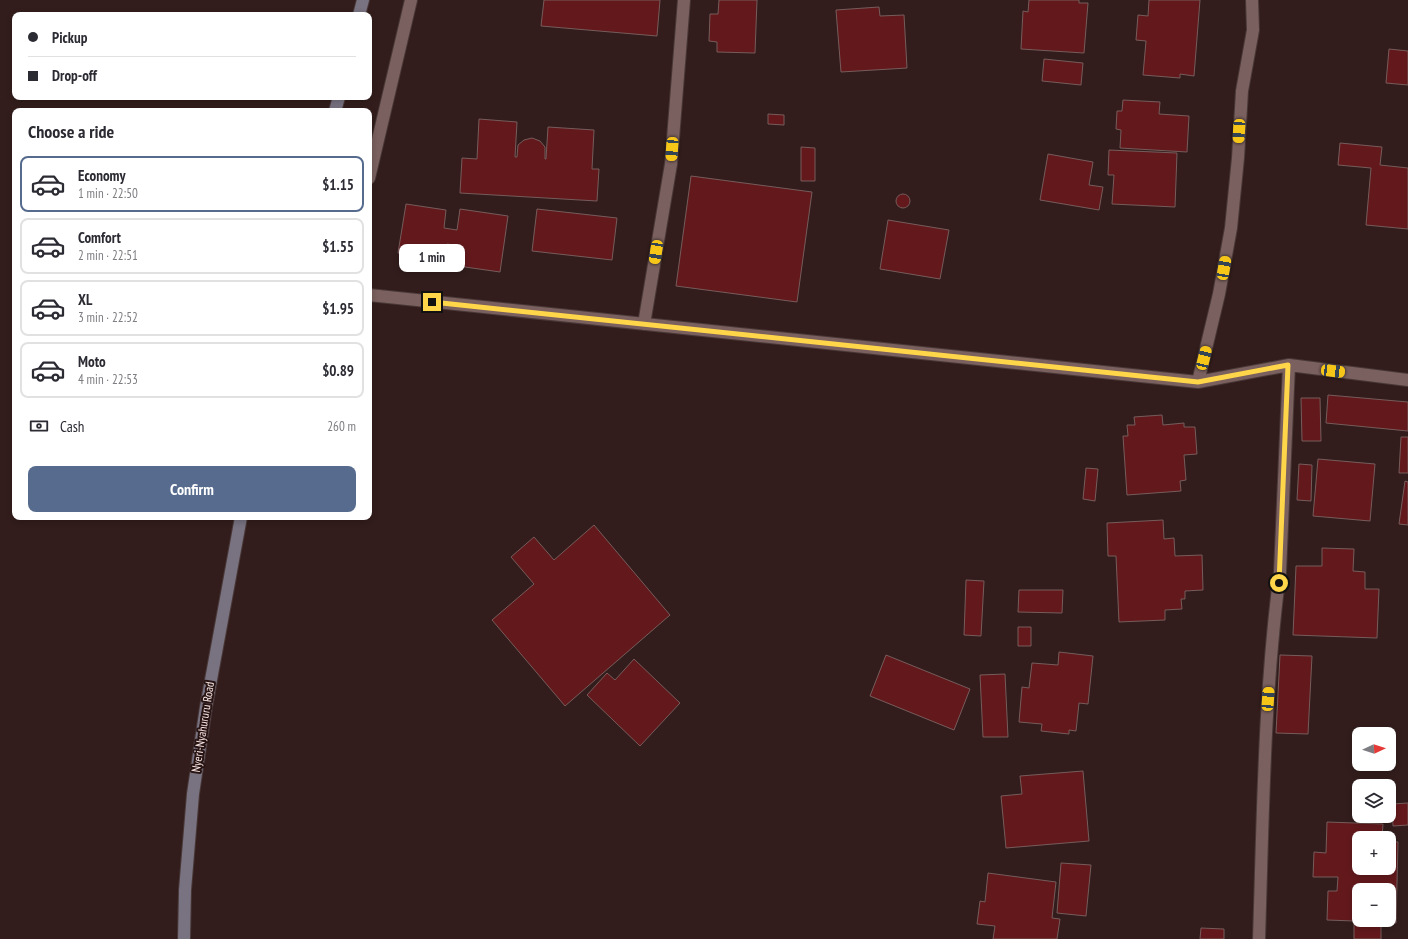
<!DOCTYPE html>
<html lang="en">
<head>
<meta charset="utf-8">
<style>
  :root { --surface:#fff; --page:#f2f2f3; --text:#2b2b33; --muted:#7c7c81; --line:#e1e1e2; --accent:#566b8d }
  body { margin:0; font-family:"PT Sans Narrow",sans-serif; background:var(--page); color:var(--text); height:100vh; display:flex; flex-direction:column; font-size:15px; white-space:nowrap }
  * { box-sizing:border-box; margin:0 }
  p { font-size:13px; color:var(--muted) }
  .icon { flex:none; width:22px; height:22px; fill:none; stroke:currentColor; stroke-width:2; stroke-linecap:round; stroke-linejoin:round }
  .map { position:relative; flex:1; overflow:hidden }
  .drawer { position:absolute; left:12px; top:108px; width:360px; height:412px; display:flex; flex-direction:column; background:var(--surface); border-radius:8px; box-shadow:0 2px 6px #0003 }
  .drawer>* { flex:none }
  .banner { position:absolute; left:12px; top:12px; width:360px; height:88px; border-radius:8px; box-shadow:0 2px 6px #0003; display:grid; align-content:center; height:88px; padding:0 16px; background:var(--surface) }
  .needle { width:26px; rotate:86deg }
  .fabs { position:absolute; left:1352px; top:727px; display:grid; gap:8px }
  .fabs a { display:grid; place-items:center; width:44px; height:44px; border-radius:8px; background:var(--surface); box-shadow:0 2px 6px #0003; font-size:20px }
  .end { position:absolute; width:18px; height:18px; margin:-9px; border:5px solid #ffd54a; background:#111; box-shadow:0 0 0 2px #111 }
  .from { border-radius:50% }
  .bubble { position:absolute; height:28px; border-radius:8px; background:var(--surface); box-shadow:0 2px 6px #0003; font-size:13px; font-weight:700; line-height:28px; text-align:center }
  .car { position:absolute; width:12px; height:24px; margin:-12px -6px; border-radius:5px; box-shadow:0 0 3px 1px #0007; background:linear-gradient(#f5c518 24%,#345 0 40%,#f5c518 0 76%,#345 0 86%,#f5c518 0) }
  .banner b { display:flex; align-items:center; gap:14px; height:38px; font-size:15px }
  .banner b+b { border-top:1px solid var(--line) }
  .banner i { width:10px; height:10px; background:var(--text) }
  ul { padding:0; list-style:none }
  li { display:flex; align-items:center; gap:12px; height:56px; margin:0 8px 6px; padding:0 8px; border:2px solid var(--line); border-radius:8px }
  li div { flex:1 }
  li b { display:block; font-size:15px }
  li em { font-style:normal; font-weight:700 }
  li.on { border-color:var(--accent) }
  li>.icon { width:36px; height:36px; stroke-width:1.5 }
  h2 { padding:0 16px; font-size:18px; line-height:48px }
  .pay { display:flex; align-items:center; gap:10px; height:44px; padding:0 16px; font-size:15px }
  .pay p { margin-inline-start:auto }
  .action { display:flex; gap:8px; margin-top:auto; padding:8px 16px }
  .action a { flex:1; height:46px; border-radius:8px; background:var(--accent); color:#fff; font-size:16px; font-weight:700; line-height:46px; text-align:center }
  .map>svg:first-child { display:block }
</style>
</head>
<body>
<div class="map">
<svg width="1408" height="939" viewBox="0 0 1408 939">
  <rect width="100%" height="100%" fill="#321d1c"/>
  <path fill="#63191c" stroke="#765c5b" fill-rule="evenodd" d="M 544,0 L 660,0 L 657,36 L 541,26 Z
    M 719,0 L 757,0 L 755,53 L 717,52 L 717,42 L 709,41 L 710,14 L 718,14 Z
    M 1029,0 L 1079,0 L 1079,3 L 1088,3 L 1084,53 L 1021,49 L 1023,11 L 1028,12 Z
    M 1149,0 L 1200,0 L 1194,76 L 1180,74 L 1180,78 L 1143,75 L 1146,41 L 1136,40 L 1138,15 L 1148,16 Z
    M 879,7 L 880,16 L 904,15 L 907,68 L 841,72 L 836,10 Z
    M 1389,49 L 1408,51 L 1408,85 L 1386,83 Z
    M 1044,59 L 1083,63 L 1081,85 L 1042,81 Z
    M 1123,100 L 1160,102 L 1159,114 L 1189,116 L 1187,152 L 1120,148 L 1121,130 L 1116,129 L 1117,111 L 1122,111 Z
    M 768,114 L 784,115 L 784,125 L 768,124 Z
    M 479,119 L 517,122 L 515,157 L 517,157 L 518,145 L 524,140 L 532,138 L 540,141 L 545,147 L 545,159 L 546,159 L 548,127 L 594,130 L 592,169 L 599,169 L 597,201 L 460,193 L 462,158 L 477,159 Z
    M 1340,143 L 1382,147 L 1380,165 L 1408,168 L 1408,229 L 1366,225 L 1371,168 L 1338,165 Z
    M 801,147 L 815,148 L 815,181 L 801,181 Z
    M 1109,150 L 1177,153 L 1175,207 L 1112,204 L 1114,175 L 1108,175 Z
    M 1048,154 L 1093,162 L 1089,185 L 1103,187 L 1099,210 L 1040,200 Z
    M 691,176 L 812,192 L 797,302 L 676,286 Z
    M896 201a7 7 0 1 1 14 0a7 7 0 1 1-14 0Z
    M 406,204 L 446,210 L 444,228 L 457,230 L 460,209 L 508,216 L 500,272 L 458,266 L 461,246 L 447,244 L 444,261 L 398,253 Z
    M 537,209 L 617,218 L 612,260 L 532,251 Z
    M 888,220 L 949,230 L 940,279 L 880,269 Z
    M 1328,395 L 1408,402 L 1408,431 L 1326,423 Z
    M 1301,398 L 1320,398 L 1321,441 L 1302,441 Z
    M 1162,415 L 1163,425 L 1184,423 L 1184,427 L 1195,427 L 1197,454 L 1184,455 L 1186,480 L 1180,481 L 1181,491 L 1127,495 L 1123,436 L 1128,436 L 1127,425 L 1135,425 L 1134,417 Z
    M 1401,437 L 1408,437 L 1408,473 L 1399,473 Z
    M 1318,459 L 1375,464 L 1370,521 L 1313,516 Z
    M 1299,464 L 1312,465 L 1311,501 L 1297,500 Z
    M 1086,468 L 1098,469 L 1095,501 L 1083,499 Z
    M 1405,481 L 1408,482 L 1408,525 L 1399,524 Z
    M 1163,520 L 1164,539 L 1174,538 L 1175,556 L 1202,555 L 1203,590 L 1185,591 L 1185,599 L 1181,599 L 1182,609 L 1165,610 L 1165,620 L 1119,622 L 1116,556 L 1108,556 L 1107,523 Z
    M 594,525 L 670,615 L 565,706 L 492,620 L 534,584 L 511,557 L 534,537 L 554,560 Z
    M 1322,548 L 1354,549 L 1353,571 L 1365,572 L 1365,589 L 1379,589 L 1377,638 L 1293,635 L 1296,566 L 1322,566 Z
    M 966,580 L 984,581 L 981,636 L 964,635 Z
    M 1019,590 L 1063,590 L 1062,613 L 1018,612 Z
    M 1018,627 L 1031,627 L 1031,646 L 1018,646 Z
    M 1059,652 L 1093,656 L 1088,704 L 1079,703 L 1076,731 L 1069,730 L 1069,734 L 1041,731 L 1042,724 L 1019,722 L 1022,687 L 1029,688 L 1032,663 L 1058,665 Z
    M 886,655 L 970,689 L 954,730 L 870,696 Z
    M 1280,655 L 1312,656 L 1308,734 L 1276,733 Z
    M 634,659 L 680,703 L 640,746 L 587,695 L 607,673 L 615,680 Z
    M 1005,674 L 1008,737 L 983,737 L 980,675 Z
    M 1083,771 L 1089,841 L 1006,848 L 1001,796 L 1022,794 L 1020,776 Z
    M 1408,803 L 1408,825 L 1393,826 L 1392,804 Z
    M 1327,822 L 1383,824 L 1382,838 L 1359,838 L 1359,868 L 1389,868 L 1389,842 L 1398,842 L 1396,923 L 1381,923 L 1381,939 L 1354,939 L 1354,921 L 1327,920 L 1328,891 L 1337,891 L 1338,877 L 1313,877 L 1314,852 L 1326,853 ZM 1359,890 L 1389,890 L 1389,920 L 1359,920 Z
    M 1061,863 L 1091,865 L 1086,916 L 1057,913 Z
    M 988,873 L 1056,882 L 1052,918 L 1060,919 L 1057,939 L 993,939 L 995,926 L 977,924 L 980,901 L 985,902 Z
    M 1201,928 L 1224,929 L 1224,939 L 1200,939 Z"/>
  <g fill="none" stroke-linecap="round" stroke-linejoin="round">
    <g stroke="#493837" stroke-width="14">
      <path id="minor" d="M 369,178 L 411,0
        M 369,295 L 1198,382 L 1289,365 L 1408,380
        M 644,324 L 671,164 L 684,0
        M 1198,382 L 1219,294 L 1231,228 L 1238,158 L 1242,91 L 1253,30 L 1252,0
        M 1259,939 C 1263,816 1264,693 1280,572 L 1289,365"/>
    </g>
    <g stroke="#493837" stroke-width="14">
      <path id="secondary" d="M 359,15 L 363,0
        M 335,111 L 339,97
        M 184,939 L 185,890 L 193,794 L 206,707 L 241,517"/>
    </g>
    <use href="#minor" stroke="#7a605e" stroke-width="12"/>
    <use href="#secondary" stroke="#787281" stroke-width="12"/>
  </g>
  <g fill="none" stroke-linecap="round" stroke-linejoin="round">
    <path stroke="#ffd54a" stroke-width="5" d="M 432,302 L 1198,382 L 1288,365 L 1279,583"/>
  </g>
  <g text-anchor="middle" stroke-width="4" stroke-linejoin="round" paint-order="stroke">
    <g font-size="12" fill="#f4e4e3" stroke="#281413">
      <text transform="translate(203 727) rotate(-81)" y="4">Nyeri-Nyahururu Road</text>
    </g>
  </g>
</svg>
<div class="fabs">
<a><svg class="needle" viewBox="-14 -14 28 28"><path d="M0-13l5 13h-10z" fill="#e53935"/><path d="M0 13l5-13h-10z" fill="#7c7c81"/></svg></a>
<a><svg class="icon" aria-label="layers" viewBox="0 0 24 24"><path d="M12 4l9 5-9 5-9-5zM3 14l9 5 9-5"/></svg></a>
<a>+</a>
<a>−</a>
</div>
<i class="end from" style="left:1279px;top:583px"></i>
<i class="end" style="left:432px;top:302px"></i>
<div class="bubble" style="left:399px;top:244px;width:66px">1 min</div>
<i class="car" style="left:1239px;top:131px;rotate:183deg"></i>
<i class="car" style="left:672px;top:149px;rotate:184deg"></i>
<i class="car" style="left:656px;top:252px;rotate:189deg"></i>
<i class="car" style="left:1224px;top:268px;rotate:10deg"></i>
<i class="car" style="left:1204px;top:358px;rotate:14deg"></i>
<i class="car" style="left:1333px;top:371px;rotate:97deg"></i>
<i class="car" style="left:1268px;top:699px;rotate:4deg"></i>
<div class="banner">
<b><i class="from"></i>Pickup</b>
<b><i></i>Drop-off</b>
</div>
<section class="drawer">
<h2>Choose a ride</h2>
<ul>
<li class="on"><svg class="icon" aria-label="car" viewBox="0 0 24 24"><path d="M5 17H2v-5l4-1 3-4h7l3 4 3 1v5h-3M9 17h6M6 11h13"/><circle cx="7" cy="17" r="2"/><circle cx="17" cy="17" r="2"/></svg><div><b>Economy</b><p>1 min · 22:50</p></div><em>$1.15</em></li>
<li><svg class="icon" aria-label="car" viewBox="0 0 24 24"><path d="M5 17H2v-5l4-1 3-4h7l3 4 3 1v5h-3M9 17h6M6 11h13"/><circle cx="7" cy="17" r="2"/><circle cx="17" cy="17" r="2"/></svg><div><b>Comfort</b><p>2 min · 22:51</p></div><em>$1.55</em></li>
<li><svg class="icon" aria-label="car" viewBox="0 0 24 24"><path d="M5 17H2v-5l4-1 3-4h7l3 4 3 1v5h-3M9 17h6M6 11h13"/><circle cx="7" cy="17" r="2"/><circle cx="17" cy="17" r="2"/></svg><div><b>XL</b><p>3 min · 22:52</p></div><em>$1.95</em></li>
<li><svg class="icon" aria-label="car" viewBox="0 0 24 24"><path d="M5 17H2v-5l4-1 3-4h7l3 4 3 1v5h-3M9 17h6M6 11h13"/><circle cx="7" cy="17" r="2"/><circle cx="17" cy="17" r="2"/></svg><div><b>Moto</b><p>4 min · 22:53</p></div><em>$0.89</em></li>
</ul>
<div class="pay"><svg class="icon" aria-label="cash" viewBox="0 0 24 24"><path d="M3 7h18v10H3z"/><circle cx="12" cy="12" r="2"/></svg>Cash<p>260 m</p></div>
<div class="action"><a>Confirm</a></div>
</section>
</div>
</body>
</html>
